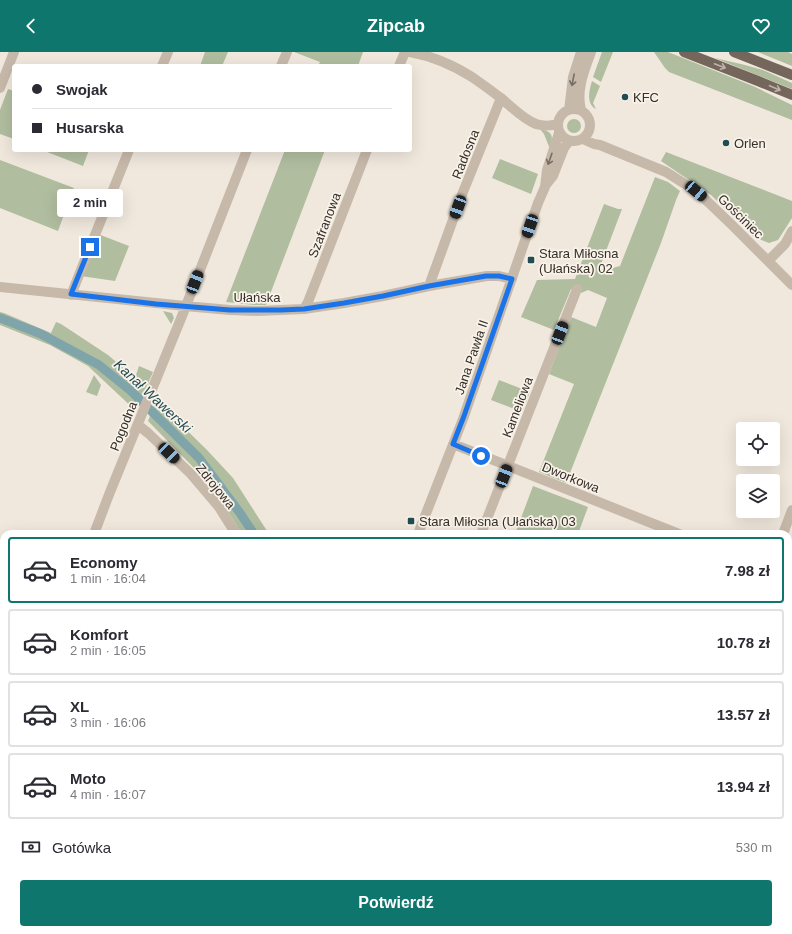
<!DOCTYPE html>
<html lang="pl">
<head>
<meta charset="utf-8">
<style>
  :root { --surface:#fff; --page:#f2f2f3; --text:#2b2b33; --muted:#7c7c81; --line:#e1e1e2; --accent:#0f766e }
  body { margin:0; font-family:Helvetica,sans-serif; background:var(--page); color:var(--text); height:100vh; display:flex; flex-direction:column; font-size:15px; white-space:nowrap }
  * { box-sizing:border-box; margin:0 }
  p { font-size:13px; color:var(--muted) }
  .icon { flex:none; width:22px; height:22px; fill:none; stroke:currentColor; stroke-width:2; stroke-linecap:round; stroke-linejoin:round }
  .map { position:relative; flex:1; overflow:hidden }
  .side { position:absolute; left:0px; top:478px; width:792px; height:404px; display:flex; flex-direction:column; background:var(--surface); border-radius:12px 12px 0 0; box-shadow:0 4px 16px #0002 }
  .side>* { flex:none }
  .hud { position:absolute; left:12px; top:12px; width:400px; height:88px; border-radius:4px; box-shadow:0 4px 16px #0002; display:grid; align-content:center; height:88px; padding:0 20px; background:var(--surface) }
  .controls { position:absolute; left:736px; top:370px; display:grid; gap:8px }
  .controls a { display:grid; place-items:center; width:44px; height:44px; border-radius:4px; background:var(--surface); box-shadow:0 4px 16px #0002; font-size:20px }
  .end { position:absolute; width:18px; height:18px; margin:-9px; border:5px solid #1a73e8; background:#fff; box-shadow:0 0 0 2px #fff }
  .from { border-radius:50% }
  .bubble { position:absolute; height:28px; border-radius:4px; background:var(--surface); box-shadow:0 4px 16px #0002; font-size:13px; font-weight:700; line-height:28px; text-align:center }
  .car { position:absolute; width:12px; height:24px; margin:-12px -6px; border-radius:5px; box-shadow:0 0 3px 1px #0007; background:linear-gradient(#222 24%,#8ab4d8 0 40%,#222 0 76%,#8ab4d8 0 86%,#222 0) }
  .hud b { display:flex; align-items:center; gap:14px; height:38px; font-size:15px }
  .hud b+b { border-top:1px solid var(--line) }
  .hud i { width:10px; height:10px; background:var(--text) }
  ul { padding:7px 0 0; list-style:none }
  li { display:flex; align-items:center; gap:12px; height:66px; margin:0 8px 6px; padding:0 12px; border:2px solid var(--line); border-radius:4px }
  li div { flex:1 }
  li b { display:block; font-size:15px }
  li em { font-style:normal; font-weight:700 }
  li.selected { border-color:var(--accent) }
  li>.icon { width:36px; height:36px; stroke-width:1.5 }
  .pay { display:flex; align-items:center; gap:10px; height:44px; padding:0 20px; font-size:15px }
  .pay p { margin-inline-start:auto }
  .button { display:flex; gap:8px; margin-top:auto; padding:8px 20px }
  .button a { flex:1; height:46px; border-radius:4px; background:var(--accent); color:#fff; font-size:16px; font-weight:700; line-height:46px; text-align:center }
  header { display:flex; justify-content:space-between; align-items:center; height:52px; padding:0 20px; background:var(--accent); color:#fff; font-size:18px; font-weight:700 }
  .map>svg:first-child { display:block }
</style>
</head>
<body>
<header><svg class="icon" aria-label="back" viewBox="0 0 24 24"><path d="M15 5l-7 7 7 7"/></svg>Zipcab<svg class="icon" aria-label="heart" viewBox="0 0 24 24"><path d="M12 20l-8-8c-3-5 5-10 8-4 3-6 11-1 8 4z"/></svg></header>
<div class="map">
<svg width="792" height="882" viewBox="0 0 792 882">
  <rect width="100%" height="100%" fill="#f0e8dd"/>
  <path fill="#b1bd9f" d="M 205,0 L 228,0 L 222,14 L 200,14 Z
    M 294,0 L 363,0 L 358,14 L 318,14 L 320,10 Z
    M 602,0 L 613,0 L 601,30 L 593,25 Z
    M 654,0 L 668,0 L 753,34 L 792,53 L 792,68 L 669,20 L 665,16 Z
    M 758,0 L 788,0 L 792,2 L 792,14 Z
    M 715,6 L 745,13 L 763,18 L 792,31 L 792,37 Z
    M 592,29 L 600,34 L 593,51 L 596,57 C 586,52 589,38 592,29 Z
    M 8,37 L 14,39 L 14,87 L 0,82 L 0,58 Z
    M567 74a7 7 0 1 1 14 0a7 7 0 1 1-14 0Z
    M 540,77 C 554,80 553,84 550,97 L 544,82 Z
    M 42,98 L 89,98 L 83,114 Z
    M 285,98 L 325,98 L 266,253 L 254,253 L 226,250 Z
    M 666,100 L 792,149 L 792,166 L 778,188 L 769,191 L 754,185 L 711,143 L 661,109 Z
    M 500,107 L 538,122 L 531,142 L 492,126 Z
    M 0,108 L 74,136 L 58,179 L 0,156 Z
    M 655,125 L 668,130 L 680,139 L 676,148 L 661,191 L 566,431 L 539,420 L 574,332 L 549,322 L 571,265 L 596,275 L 607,246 L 588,238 L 581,241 L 571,237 L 554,278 L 521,265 L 537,228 L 575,227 L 604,152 L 618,157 L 622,157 L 598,220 L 620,214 Z
    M 98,182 L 129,194 L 115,229 L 81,224 Z
    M 163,259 L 172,261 L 174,266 L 171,272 Z
    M 0,260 L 4,261 L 51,281 L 56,270 L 61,272 L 108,303 L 135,326 L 139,314 L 153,320 L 136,359 L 88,314 L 50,293 L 0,273 Z
    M 94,323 L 101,333 L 97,344 L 86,340 Z
    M 499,328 L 530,340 L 522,360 L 491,348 Z
    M 156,348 L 207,398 L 233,426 L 269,482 L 242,482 L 212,435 L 194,416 L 148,369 Z
    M 533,434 L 588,455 L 578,482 L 515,482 Z
    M 788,562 L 792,564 L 792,591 L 788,589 Z
    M 788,786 L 792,791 L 792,848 L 788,843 Z
    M 171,878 L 330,878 L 336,882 L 172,882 Z
    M 501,878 L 541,878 L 551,882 L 500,882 Z
    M 593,878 L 625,878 L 624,882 L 602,882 Z"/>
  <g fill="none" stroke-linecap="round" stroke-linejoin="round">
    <path stroke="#7fa5aa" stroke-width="9" d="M 0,266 L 41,282 L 99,313 L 131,339 L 199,406 L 240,461 L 254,482
      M 788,810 L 792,817"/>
    <path stroke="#c7b9aa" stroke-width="10" d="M 410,0 C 432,4 453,13 472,25 C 482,32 492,39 502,47 C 512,55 523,67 536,72 C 542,74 551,74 557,72
      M 162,14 L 168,0
      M 281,14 L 287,0
      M 399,14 L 405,0
      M 0,36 L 14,0
      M558 73a16 16 0 1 1 32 0a16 16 0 1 1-32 0Z
      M 569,58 L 573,25 L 581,0
      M 581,58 C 576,38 584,19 591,0
      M 583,87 L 594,92 L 600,93 L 666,120 L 696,139 L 708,150 L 732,173 L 792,233
      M 545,134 L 553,124 L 564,96 L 569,89
      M 768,209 L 785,192 L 792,179
      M 429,234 L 463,140 L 501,46
      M 0,235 L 185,254 L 230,258 L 258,259 L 304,257 L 344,251 L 383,244 L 429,234 L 487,224 L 499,224 L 512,227
      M 71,243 L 129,98
      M 304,257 L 308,250 L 367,98
      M 138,373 L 148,381 L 191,422 L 219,455 L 236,482
      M 453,392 L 679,482
      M 94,482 L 110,440 L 182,264 L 247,98
      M 418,482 L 463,367 L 538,151 L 545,135 L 547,118 L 559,81
      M 481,482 L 577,237
      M 783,482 L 792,458
      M 788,524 L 792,525
      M 0,557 L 2,556 L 4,556
      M 788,623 L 792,625
      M 0,725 L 4,715
      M 0,821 L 4,822
      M 0,830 L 4,831
      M 788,855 L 792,860
      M 44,878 L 48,882
      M 570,878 L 580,882
      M 387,882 L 389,878
      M 493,882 L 495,878
      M 631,882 L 633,878"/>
    <path stroke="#75665c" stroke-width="10" d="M 684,0 L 758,29 L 792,43
      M 734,0 L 792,23"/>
  </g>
  <defs><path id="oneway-shaft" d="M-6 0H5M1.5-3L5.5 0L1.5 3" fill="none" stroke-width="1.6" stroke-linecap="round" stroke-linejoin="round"/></defs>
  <g stroke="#bdb3aa">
    <use href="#oneway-shaft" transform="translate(720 14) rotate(21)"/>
    <use href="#oneway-shaft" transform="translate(775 36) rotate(23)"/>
  </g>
  <g stroke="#776d63">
    <use href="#oneway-shaft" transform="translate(573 28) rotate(101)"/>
    <use href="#oneway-shaft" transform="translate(550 107) rotate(109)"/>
  </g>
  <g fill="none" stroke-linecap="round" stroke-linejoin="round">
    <path stroke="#1a73e8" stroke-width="5" d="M 90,195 L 71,242 L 156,252 L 230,258 L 281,258 L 304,257 L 344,251 L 383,244 L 429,234 L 486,224 L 499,224 L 512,227 L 464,364 L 453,392 L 481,404"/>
  </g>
  <g fill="#234c52" stroke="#f8f2e9" stroke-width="1.5">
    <circle cx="625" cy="45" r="4"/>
    <circle cx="726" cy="91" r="4"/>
    <rect x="527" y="204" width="8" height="8" rx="2"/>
    <rect x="407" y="465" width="8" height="8" rx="2"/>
  </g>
  <g text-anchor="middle" stroke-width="3.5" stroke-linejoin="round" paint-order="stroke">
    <g font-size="13" fill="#352e29" stroke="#f8f2e9" text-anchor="start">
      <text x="633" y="50">KFC</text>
      <text x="734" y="96">Orlen</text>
      <text x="539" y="206">Stara Miłosna<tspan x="539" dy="15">(Ułańska) 02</tspan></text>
      <text x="419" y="474">Stara Miłosna (Ułańska) 03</text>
    </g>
    <g font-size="13" fill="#352e29" stroke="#f8f2e9">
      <text transform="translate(465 102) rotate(-68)" y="5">Radosna</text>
      <text transform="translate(741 164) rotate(44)" y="5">Gościniec</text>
      <text transform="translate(324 173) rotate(-69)" y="5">Szafranowa</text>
      <text x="257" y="250">Ułańska</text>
      <text transform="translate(471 305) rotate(-71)" y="5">Jana Pawła II</text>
      <text transform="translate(517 355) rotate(-69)" y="5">Kameliowa</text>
      <text transform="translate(123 374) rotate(-68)" y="5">Pogodna</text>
      <text transform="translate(571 425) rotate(22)" y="5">Dworkowa</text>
      <text transform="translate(216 434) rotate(51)" y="5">Zdrojowa</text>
    </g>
    <g font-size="14" font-style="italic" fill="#234c52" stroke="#f8f2e9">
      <text transform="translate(153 344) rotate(43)" y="5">Kanał Wawerski</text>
    </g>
  </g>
</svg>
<div class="controls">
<a><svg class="icon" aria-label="locate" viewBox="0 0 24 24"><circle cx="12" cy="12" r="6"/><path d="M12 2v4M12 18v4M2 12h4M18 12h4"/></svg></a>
<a><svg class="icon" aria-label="layers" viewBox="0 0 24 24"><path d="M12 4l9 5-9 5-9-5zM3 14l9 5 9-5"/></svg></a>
</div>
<i class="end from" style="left:481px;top:404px"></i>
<i class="end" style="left:90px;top:195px"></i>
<div class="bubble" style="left:57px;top:137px;width:66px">2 min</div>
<i class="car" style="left:696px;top:139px;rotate:130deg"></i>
<i class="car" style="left:458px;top:155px;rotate:200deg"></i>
<i class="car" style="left:530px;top:174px;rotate:199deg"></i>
<i class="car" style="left:195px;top:230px;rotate:21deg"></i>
<i class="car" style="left:560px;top:281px;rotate:21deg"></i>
<i class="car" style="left:169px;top:401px;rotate:134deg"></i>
<i class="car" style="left:504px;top:424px;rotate:21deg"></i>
<div class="hud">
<b><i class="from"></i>Swojak</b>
<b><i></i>Husarska</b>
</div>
<section class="side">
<ul>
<li class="selected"><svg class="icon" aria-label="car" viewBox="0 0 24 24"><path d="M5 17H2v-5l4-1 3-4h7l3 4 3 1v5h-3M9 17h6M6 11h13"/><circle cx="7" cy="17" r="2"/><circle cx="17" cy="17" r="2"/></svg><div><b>Economy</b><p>1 min · 16:04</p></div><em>7.98 zł</em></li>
<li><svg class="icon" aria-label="car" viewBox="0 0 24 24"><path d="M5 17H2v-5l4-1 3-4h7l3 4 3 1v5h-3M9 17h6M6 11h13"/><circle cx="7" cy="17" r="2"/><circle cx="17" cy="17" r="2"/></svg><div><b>Komfort</b><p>2 min · 16:05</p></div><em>10.78 zł</em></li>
<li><svg class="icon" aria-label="car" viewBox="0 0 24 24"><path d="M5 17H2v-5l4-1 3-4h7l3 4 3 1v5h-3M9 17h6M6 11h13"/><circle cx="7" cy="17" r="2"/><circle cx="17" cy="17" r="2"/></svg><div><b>XL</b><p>3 min · 16:06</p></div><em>13.57 zł</em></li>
<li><svg class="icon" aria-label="car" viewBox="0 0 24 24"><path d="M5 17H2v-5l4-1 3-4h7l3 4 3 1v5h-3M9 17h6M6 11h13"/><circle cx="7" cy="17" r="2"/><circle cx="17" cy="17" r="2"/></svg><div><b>Moto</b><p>4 min · 16:07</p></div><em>13.94 zł</em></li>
</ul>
<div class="pay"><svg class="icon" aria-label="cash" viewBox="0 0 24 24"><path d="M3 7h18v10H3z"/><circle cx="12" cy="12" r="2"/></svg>Gotówka<p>530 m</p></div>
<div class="button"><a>Potwierdź</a></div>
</section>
</div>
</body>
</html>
